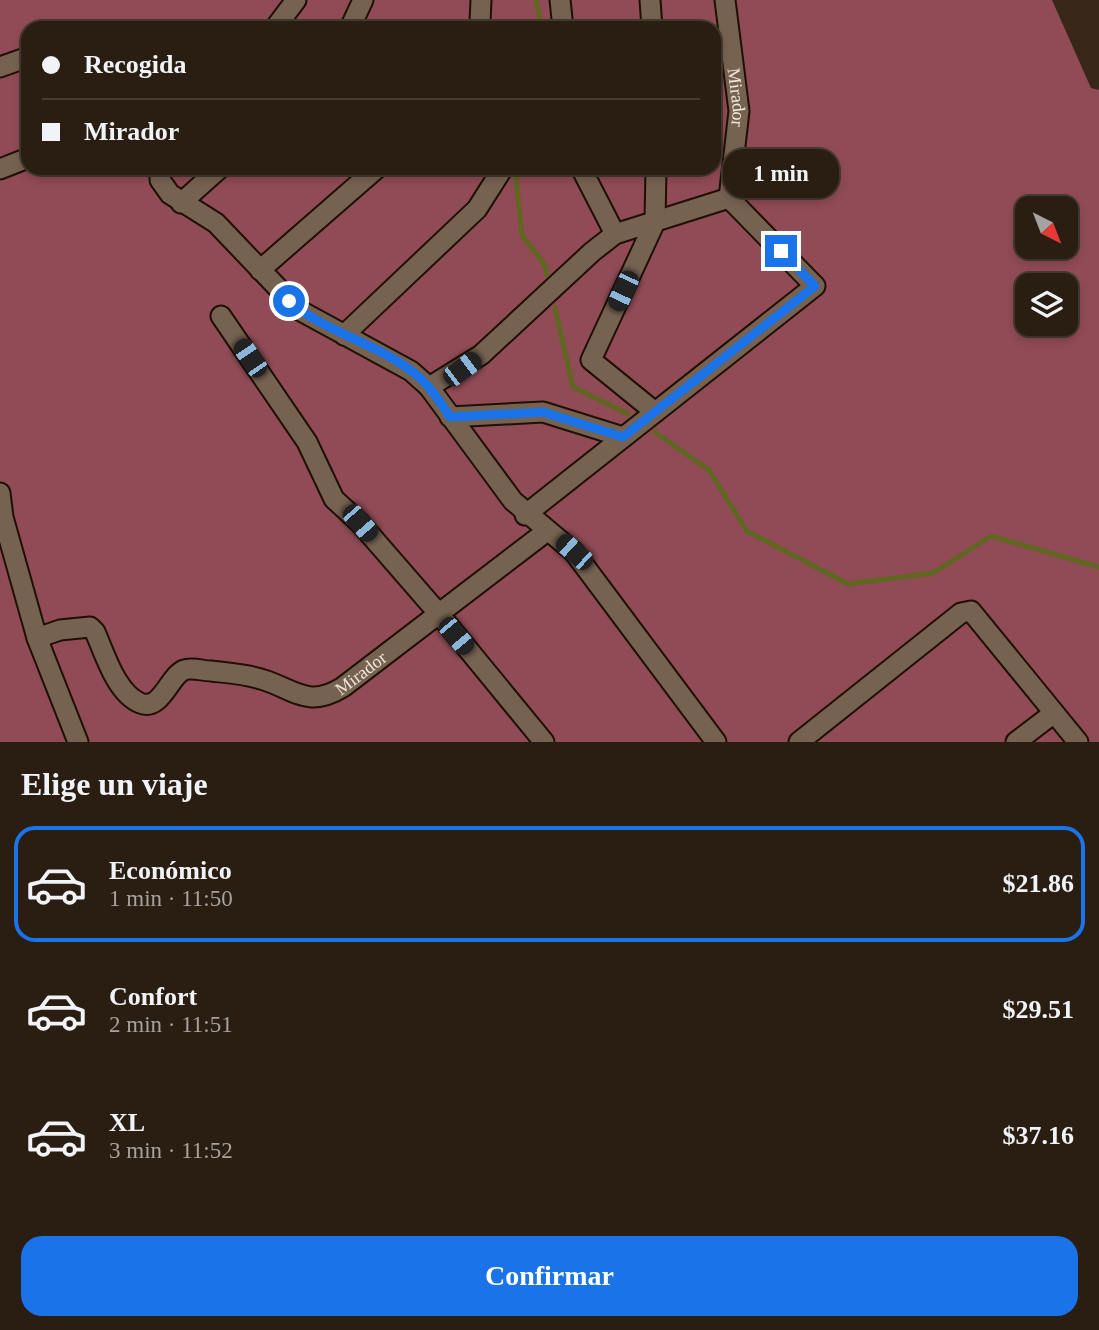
<!DOCTYPE html>
<html lang="es">
<head>
<meta charset="utf-8">
<style>
  :root { --surface:#2a1d12; --page:#362a20; --text:#f1f3f6; --muted:#a5a29f; --line:#463b32; --accent:#1a73e8 }
  body { margin:0; font-family:"Times New Roman",serif; background:var(--page); color:var(--text); height:100vh; display:flex; flex-direction:column; font-size:26px; white-space:nowrap }
  * { box-sizing:border-box; margin:0 }
  p { font-size:23px; color:var(--muted) }
  .icon { flex:none; width:38px; height:38px; fill:none; stroke:currentColor; stroke-width:2; stroke-linecap:round; stroke-linejoin:round }
  .map { position:relative; height:742px; overflow:hidden }
  .side { display:flex; flex-direction:column; background:var(--surface); flex:1 }
  .side>* { flex:none }
  .hud { position:absolute; left:21px; top:21px; width:700px; height:154px; border-radius:21px; box-shadow:0 4px 10px #0003,0 0 0 2px var(--line); display:grid; align-content:center; height:154px; padding:0 21px; background:var(--surface) }
  .needle { width:46px; rotate:138deg }
  .fabs { position:absolute; left:1015px; top:196px; display:grid; gap:14px }
  .fabs a { display:grid; place-items:center; width:63px; height:63px; border-radius:14px; background:var(--surface); box-shadow:0 4px 10px #0003,0 0 0 2px var(--line); font-size:35px }
  .end { position:absolute; width:32px; height:32px; margin:-16px; border:9px solid #1a73e8; background:#fff; box-shadow:0 0 0 4px #fff }
  .from { border-radius:50% }
  .bubble { position:absolute; height:49px; border-radius:21px; background:var(--surface); box-shadow:0 4px 10px #0003,0 0 0 2px var(--line); font-size:23px; font-weight:800; line-height:49px; text-align:center }
  .car { position:absolute; width:21px; height:42px; margin:-21px -10px; border-radius:9px; box-shadow:0 0 5px 2px #0007; background:linear-gradient(#222 24%,#8ab4d8 0 40%,#222 0 76%,#8ab4d8 0 86%,#222 0) }
  .hud b { display:flex; align-items:center; gap:24px; height:66px; font-size:26px }
  .hud b+b { border-top:2px solid var(--line) }
  .hud i { width:18px; height:18px; background:var(--text) }
  ul { padding:0; list-style:none }
  li { display:flex; align-items:center; gap:21px; height:116px; margin:0 14px 10px; padding:0 7px; border:4px solid transparent; border-radius:21px }
  li div { flex:1 }
  li b { display:block; font-size:26px }
  li em { font-style:normal; font-weight:800 }
  li.active { border-color:var(--accent) }
  li>.icon { width:63px; height:63px; stroke-width:1.5 }
  h2 { padding:0 21px; font-size:32px; line-height:84px }
  .action { display:flex; gap:14px; margin-top:auto; padding:14px 21px }
  .action a { flex:1; height:80px; border-radius:21px; background:var(--accent); color:#fff; font-size:28px; font-weight:800; line-height:80px; text-align:center }
  .map>svg:first-child { display:block }
</style>
</head>
<body>
<div class="map">
<svg width="1099" height="742" viewBox="0 0 1099 742">
  <rect width="100%" height="100%" fill="#382718"/>
  <path fill="#904b56" fill-rule="evenodd" d="M 0,0 L 1052,0 L 1091,88 L 1099,90 L 1099,742 L 0,742 ZM 28,28 L 714,28 L 714,168 L 28,168 ZM 1027,208 L 1066,208 L 1066,247 L 1027,247 ZM 1027,285 L 1066,285 L 1066,324 L 1027,324 Z"/>
  <g fill="none" stroke-linecap="round" stroke-linejoin="round">
    <path stroke="#5f6721" stroke-width="5" d="M 536,0 L 542,28
      M 525,168 L 516,178 L 522,235 L 545,265 L 547,275
      M 555,308 L 573,387 L 628,414
      M 655,432 L 709,470 L 747,531 L 848,584 L 933,573 L 991,536 L 1099,567"/>
    <g stroke="#1f1003" stroke-width="23">
      <g id="minor">
        <path d="M 560,0 L 563,28"/>
        <path d="M 650,0 L 652,28"/>
        <path id="s1" d="M 725,0 L 739,111 L 729,198"/>
        <path d="M 480,22 L 481,0"/>
        <path d="M 275,28 L 296,0"/>
        <path d="M 350,28 L 363,0"/>
        <path d="M 0,67 L 28,57"/>
        <path d="M 160,168 L 160,180 L 170,194 L 216,223 L 299,310 L 411,371 L 429,387 L 513,501 L 574,552 L 716,742"/>
        <path d="M 581,168 L 615,234"/>
        <path d="M 0,169 L 28,158"/>
        <path d="M 181,203 L 220,168"/>
        <path d="M 260,270 L 377,168"/>
        <path d="M 221,316 L 307,442 L 334,499 L 360,523 L 439,614 L 544,742"/>
        <path d="M 344,335 L 477,209 L 503,168"/>
        <path d="M 429,387 L 481,355 L 592,252 L 615,234 L 729,198"/>
        <path d="M 655,412 L 591,360 L 655,222 L 656,168"/>
        <path d="M 450,417 L 543,412 L 623,437"/>
        <path d="M 0,493 L 3,517 L 37,638"/>
        <path d="M 525,515 L 815,286 L 729,198"/>
        <path id="s2" d="M 78,742 L 37,638 L 60,630 L 90,627 L 95,632 C 105,654 116,693 140,703 C 161,712 169,676 184,670 C 192,667 203,671 211,671 C 229,673 247,674 264,680 C 297,691 309,708 343,687 L 547,531"/>
        <path d="M 799,742 L 961,613 L 971,611 L 1078,742"/>
        <path d="M 1016,742 L 1054,713"/>
      </g>
    </g>
    <use href="#minor" stroke="#766251" stroke-width="19"/>
  </g>
  <g fill="none" stroke-linecap="round" stroke-linejoin="round">
    <path stroke="#1a73e8" stroke-width="9" d="M 289,301 C 327,334 382,344 420,378 C 432,389 441,403 450,417 L 543,412 L 623,437 L 815,286 L 781,251"/>
  </g>
  <g text-anchor="middle" stroke-width="6" stroke-linejoin="round" paint-order="stroke">
    <g font-size="18" fill="#f1e6dc" stroke="#1a120b">
      <text dy="6" stroke="none"><textPath href="#s1" startOffset="98">Mirador</textPath></text>
      <text dy="6" stroke="none"><textPath href="#s2" startOffset="506">Mirador</textPath></text>
    </g>
  </g>
</svg>
<div class="fabs">
<a><svg class="needle" viewBox="-14 -14 28 28"><path d="M0-13l5 13h-10z" fill="#e53935"/><path d="M0 13l5-13h-10z" fill="#a5a29f"/></svg></a>
<a><svg class="icon" aria-label="layers" viewBox="0 0 24 24"><path d="M12 4l9 5-9 5-9-5zM3 14l9 5 9-5"/></svg></a>
</div>
<i class="end from" style="left:289px;top:301px"></i>
<i class="end" style="left:781px;top:251px"></i>
<div class="bubble" style="left:723px;top:149px;width:116px">1 min</div>
<i class="car" style="left:623px;top:291px;rotate:205deg"></i>
<i class="car" style="left:250px;top:358px;rotate:326deg"></i>
<i class="car" style="left:462px;top:369px;rotate:53deg"></i>
<i class="car" style="left:360px;top:523px;rotate:139deg"></i>
<i class="car" style="left:574px;top:552px;rotate:312deg"></i>
<i class="car" style="left:456px;top:636px;rotate:140deg"></i>
<div class="hud">
<b><i class="from"></i>Recogida</b>
<b><i></i>Mirador</b>
</div>
</div>
<section class="side">
<h2>Elige un viaje</h2>
<ul>
<li class="active"><svg class="icon" aria-label="car" viewBox="0 0 24 24"><path d="M5 17H2v-5l4-1 3-4h7l3 4 3 1v5h-3M9 17h6M6 11h13"/><circle cx="7" cy="17" r="2"/><circle cx="17" cy="17" r="2"/></svg><div><b>Económico</b><p>1 min · 11:50</p></div><em>$21.86</em></li>
<li><svg class="icon" aria-label="car" viewBox="0 0 24 24"><path d="M5 17H2v-5l4-1 3-4h7l3 4 3 1v5h-3M9 17h6M6 11h13"/><circle cx="7" cy="17" r="2"/><circle cx="17" cy="17" r="2"/></svg><div><b>Confort</b><p>2 min · 11:51</p></div><em>$29.51</em></li>
<li><svg class="icon" aria-label="car" viewBox="0 0 24 24"><path d="M5 17H2v-5l4-1 3-4h7l3 4 3 1v5h-3M9 17h6M6 11h13"/><circle cx="7" cy="17" r="2"/><circle cx="17" cy="17" r="2"/></svg><div><b>XL</b><p>3 min · 11:52</p></div><em>$37.16</em></li>
</ul>
<div class="action"><a>Confirmar</a></div>
</section>
</body>
</html>
